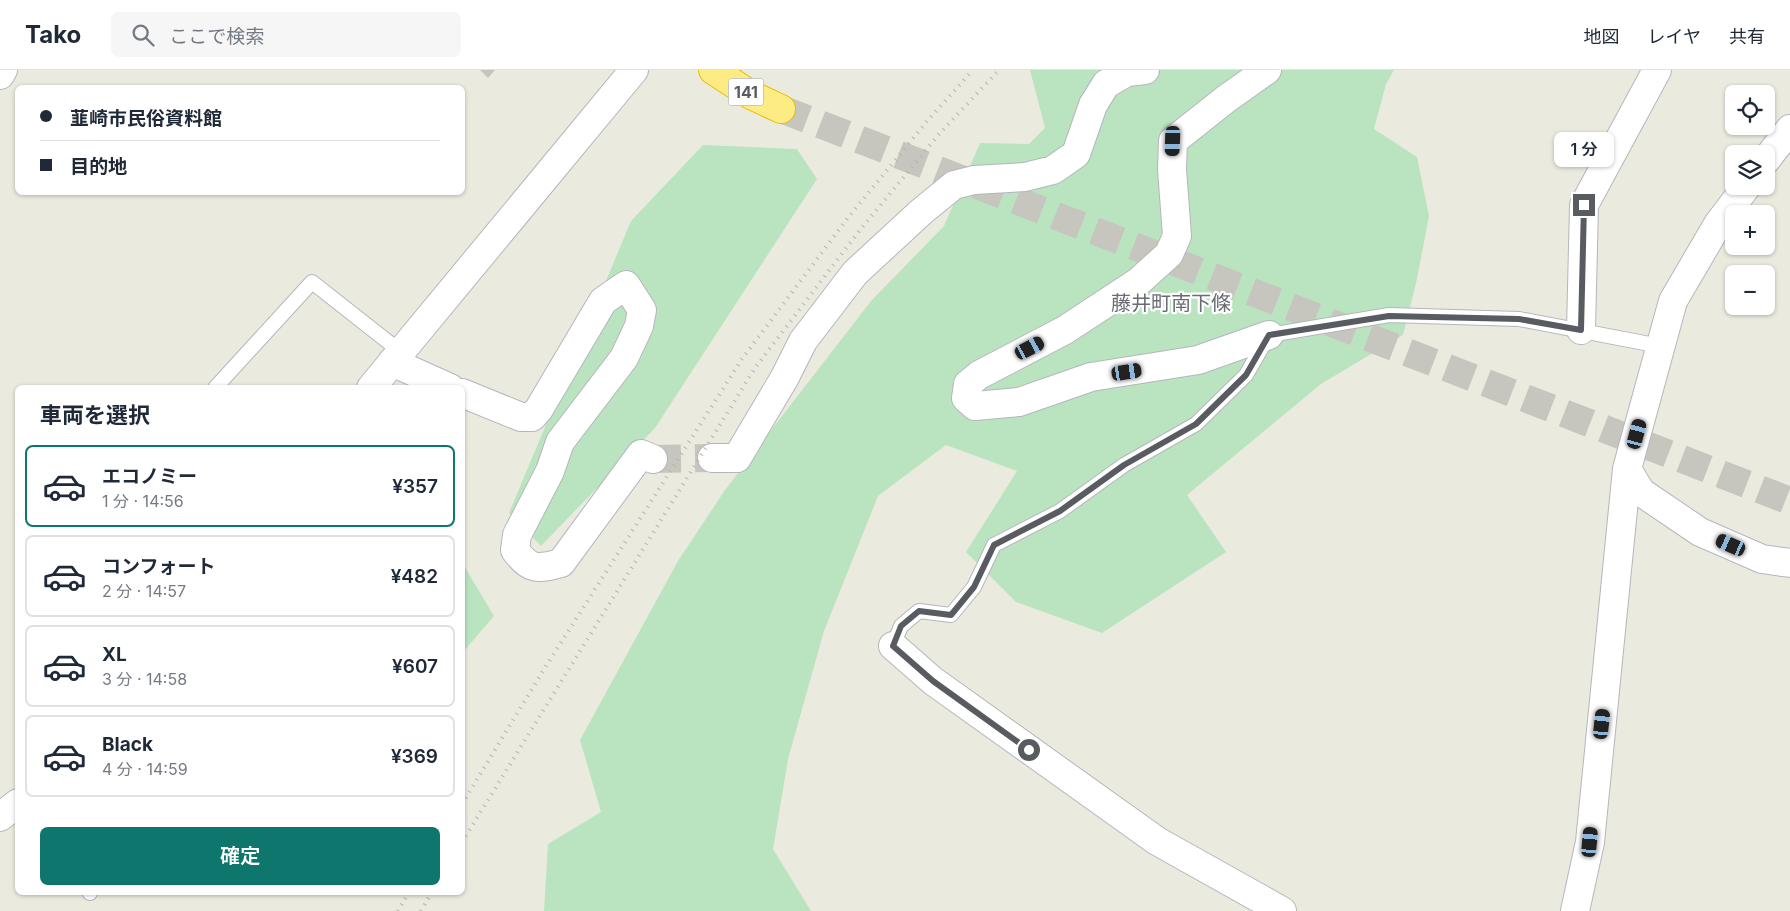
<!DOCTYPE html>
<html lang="ja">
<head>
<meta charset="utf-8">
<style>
  :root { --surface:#fff; --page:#f6f6f7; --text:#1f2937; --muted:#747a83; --line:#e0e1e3; --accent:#0f766e }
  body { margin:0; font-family:Inter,"Noto Sans JP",sans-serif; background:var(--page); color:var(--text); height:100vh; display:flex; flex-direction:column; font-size:19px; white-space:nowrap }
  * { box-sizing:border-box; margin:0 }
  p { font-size:16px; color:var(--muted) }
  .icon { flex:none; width:28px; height:28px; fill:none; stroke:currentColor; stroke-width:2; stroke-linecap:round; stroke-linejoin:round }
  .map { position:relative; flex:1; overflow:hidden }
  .sheet { position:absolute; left:15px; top:315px; width:450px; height:510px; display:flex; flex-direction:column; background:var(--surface); border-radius:8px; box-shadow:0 1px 4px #0004 }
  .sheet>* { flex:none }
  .guide { position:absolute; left:15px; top:15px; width:450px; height:110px; border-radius:8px; box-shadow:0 1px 4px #0004; display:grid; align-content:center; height:110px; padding:0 25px; background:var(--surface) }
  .buttons { position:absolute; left:1725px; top:15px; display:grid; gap:10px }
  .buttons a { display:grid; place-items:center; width:50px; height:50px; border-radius:8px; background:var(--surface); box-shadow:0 1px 4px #0004; font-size:25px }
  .end { position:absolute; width:22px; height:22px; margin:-11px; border:6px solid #585b60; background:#fff; box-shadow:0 0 0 2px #fff }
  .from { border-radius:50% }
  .bubble { position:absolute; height:35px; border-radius:8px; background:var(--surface); box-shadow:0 1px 4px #0004; font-size:16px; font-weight:600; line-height:35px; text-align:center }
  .car { position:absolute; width:15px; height:30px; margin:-15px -8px; border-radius:6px; box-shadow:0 0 4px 1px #0007; background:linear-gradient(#222 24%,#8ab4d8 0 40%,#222 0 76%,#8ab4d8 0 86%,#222 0) }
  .guide b { display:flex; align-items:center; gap:18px; height:48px; font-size:19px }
  .guide b+b { border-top:1px solid var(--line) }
  .guide i { width:12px; height:12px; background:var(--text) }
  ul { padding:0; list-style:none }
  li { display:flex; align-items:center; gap:15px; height:82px; margin:0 10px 8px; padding:0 15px; border:2px solid var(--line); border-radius:8px }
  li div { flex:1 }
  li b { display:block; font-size:19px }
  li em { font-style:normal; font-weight:600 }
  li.current { border-color:var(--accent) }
  li>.icon { width:45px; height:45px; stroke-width:1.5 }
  h2 { padding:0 25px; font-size:22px; line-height:60px }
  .action { display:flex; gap:10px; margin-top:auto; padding:10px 25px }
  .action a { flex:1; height:58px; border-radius:8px; background:var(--accent); color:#fff; font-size:20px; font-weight:600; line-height:58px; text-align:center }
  header { display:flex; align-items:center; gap:30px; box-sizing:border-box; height:70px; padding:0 25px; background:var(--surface); border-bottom:1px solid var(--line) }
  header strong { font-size:24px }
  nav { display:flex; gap:28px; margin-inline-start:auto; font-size:18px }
  .search { width:350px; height:45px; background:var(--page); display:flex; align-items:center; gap:12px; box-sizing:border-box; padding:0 18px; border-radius:8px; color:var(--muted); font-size:19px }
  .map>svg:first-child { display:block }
</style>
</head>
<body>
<header>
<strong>Tako</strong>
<div class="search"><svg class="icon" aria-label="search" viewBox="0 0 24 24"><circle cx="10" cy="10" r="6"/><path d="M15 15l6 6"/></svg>ここで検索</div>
<nav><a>地図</a><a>レイヤ</a><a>共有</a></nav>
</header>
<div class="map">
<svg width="1790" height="841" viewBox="0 0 1790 841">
  <rect width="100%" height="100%" fill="#ebeadf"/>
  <path fill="#bae4bf" d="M 1030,0 L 1394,0 L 1386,14 L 1374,59 L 1417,87 L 1429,146 L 1417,209 L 1403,265 L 1321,314 L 1187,425 L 1226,482 L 1102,563 L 1016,532 L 966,482 L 1017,401 L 946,375 L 878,426 L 824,561 L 788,689 L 773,779 L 811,841 L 544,841 L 548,774 L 601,742 L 580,670 L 678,491 L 725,420 L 871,231 L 944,156 L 980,73 L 1029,74 L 1045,58 Z
    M 703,75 L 797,79 L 817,109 L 655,358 L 541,476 L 509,443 L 631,151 Z
    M 463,494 L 494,546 L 463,582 Z"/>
  <path fill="#c6c4bc" d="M 480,0 L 495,0 L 488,8 Z"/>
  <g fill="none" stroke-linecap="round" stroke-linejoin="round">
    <path stroke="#c6c6bf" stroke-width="28" stroke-dasharray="28 14" stroke-linecap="butt" d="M 653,389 L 712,388"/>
    <path stroke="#c6c6bf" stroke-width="28" stroke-dasharray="28 14" stroke-linecap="butt" d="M 781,39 L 1790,431"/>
    <g stroke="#b5b6bc" stroke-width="16">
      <path id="lane" d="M 215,318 L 312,212 L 401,282
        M 893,576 L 901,556 L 919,541 L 951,545 L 974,517 L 994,475 L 1060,441 L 1124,395 L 1196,354 L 1246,305 L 1269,265 L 1389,245 L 1519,249 L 1660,276
        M 89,822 L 90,823"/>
    </g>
    <g stroke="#b5b6bc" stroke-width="30">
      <path id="street" d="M 1267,0 L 1226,29 L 1173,71 L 1172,99 L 1177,166 L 1169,184 L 1138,212 L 1065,260 L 979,305 L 968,314 L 966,328 L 975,336 L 1019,332 L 1091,307 L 1198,290 L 1269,265
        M 0,5 L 3,0
        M 1766,90 L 1790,59
        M 1581,260 L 1584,135 L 1657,0
        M 392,292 L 450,318
        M 371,318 L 634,0
        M 462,323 L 521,347 L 532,347 L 539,339 L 603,231 L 626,215 L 642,240 L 639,256 L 624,288 L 560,372 L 550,401 L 517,465 L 515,480 C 530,501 538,499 561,493 L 641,384 L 653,389
        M 712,388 L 737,388 L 785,307 L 803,271 L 855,203 L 921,142 L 954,115 L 974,110 L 1025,107 L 1053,100 L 1076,84 L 1093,35 L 1106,14 L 1127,2 L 1145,0
        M 1627,399 L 1641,422 L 1700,462 L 1762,489 L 1790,493
        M 893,576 L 933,611 L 1157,771 L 1282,841
        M 0,747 L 18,733
        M 1575,841 L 1590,772 L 1627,399 L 1673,231 L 1718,154 L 1747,116"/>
    </g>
    <g stroke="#eabb00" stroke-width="30">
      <path id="highway" d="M 713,0 L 751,25 L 781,39"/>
    </g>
    <use href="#lane" stroke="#fff" stroke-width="14"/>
    <use href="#street" stroke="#fff" stroke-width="28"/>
    <use href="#highway" stroke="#fdec84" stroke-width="28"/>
    <path stroke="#b3b4b4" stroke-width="4" stroke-dasharray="1 6" stroke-linecap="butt" d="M 462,734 L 546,596 L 742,289 L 847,149 L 928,50 L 973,0
      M 462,772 L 755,298 L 860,160 L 940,63 L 999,0
      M 398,841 L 409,822
      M 421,841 L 432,822"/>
  </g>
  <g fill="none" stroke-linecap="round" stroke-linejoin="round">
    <path stroke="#585b60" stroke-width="6" d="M 1029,680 L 933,611 L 893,576 L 901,556 L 919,541 L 951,545 L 974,517 L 994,475 L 1060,441 L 1124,395 L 1196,354 L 1246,305 L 1269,265 L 1389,246 L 1519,249 L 1581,260 L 1584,135"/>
  </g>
  <g text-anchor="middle" stroke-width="4.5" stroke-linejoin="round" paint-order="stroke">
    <rect fill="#fff" stroke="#8a8c90" stroke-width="1" x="728.5" y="8.5" width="35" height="27" rx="4"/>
    <g font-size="16" font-weight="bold" fill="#585b60">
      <text x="746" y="28">141</text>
    </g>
    <g font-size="20" fill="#696c72" stroke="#fff">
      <text x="1171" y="240">藤井町南下條</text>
    </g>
  </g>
</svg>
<div class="buttons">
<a><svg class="icon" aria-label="locate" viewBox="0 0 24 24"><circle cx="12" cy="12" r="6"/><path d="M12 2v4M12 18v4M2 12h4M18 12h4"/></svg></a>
<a><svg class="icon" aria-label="layers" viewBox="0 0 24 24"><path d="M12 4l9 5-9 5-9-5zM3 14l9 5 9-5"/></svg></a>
<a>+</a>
<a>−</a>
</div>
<i class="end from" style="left:1029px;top:680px"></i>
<i class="end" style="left:1584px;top:135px"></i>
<div class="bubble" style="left:1554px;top:62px;width:60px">1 分</div>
<i class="car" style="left:1173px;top:71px;rotate:182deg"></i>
<i class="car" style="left:1030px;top:278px;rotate:62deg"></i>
<i class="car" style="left:1127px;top:302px;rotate:81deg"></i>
<i class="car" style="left:1637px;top:364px;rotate:15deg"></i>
<i class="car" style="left:1731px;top:475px;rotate:294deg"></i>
<i class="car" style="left:1602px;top:654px;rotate:6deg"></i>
<i class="car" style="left:1590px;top:772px;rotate:5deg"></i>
<div class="guide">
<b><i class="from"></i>韮崎市民俗資料館</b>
<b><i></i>目的地</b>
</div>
<section class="sheet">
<h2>車両を選択</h2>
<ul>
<li class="current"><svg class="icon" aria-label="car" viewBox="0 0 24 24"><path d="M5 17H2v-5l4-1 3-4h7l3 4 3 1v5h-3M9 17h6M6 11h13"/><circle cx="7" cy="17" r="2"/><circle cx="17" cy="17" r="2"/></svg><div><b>エコノミー</b><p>1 分 · 14:56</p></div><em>¥357</em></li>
<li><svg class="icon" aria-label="car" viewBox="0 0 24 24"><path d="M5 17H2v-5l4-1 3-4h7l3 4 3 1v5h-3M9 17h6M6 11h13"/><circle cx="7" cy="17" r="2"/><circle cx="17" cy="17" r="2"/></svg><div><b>コンフォート</b><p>2 分 · 14:57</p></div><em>¥482</em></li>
<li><svg class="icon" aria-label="car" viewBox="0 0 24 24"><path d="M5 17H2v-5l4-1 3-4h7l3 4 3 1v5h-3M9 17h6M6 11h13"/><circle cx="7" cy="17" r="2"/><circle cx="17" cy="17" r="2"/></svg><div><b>XL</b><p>3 分 · 14:58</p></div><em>¥607</em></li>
<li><svg class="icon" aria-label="car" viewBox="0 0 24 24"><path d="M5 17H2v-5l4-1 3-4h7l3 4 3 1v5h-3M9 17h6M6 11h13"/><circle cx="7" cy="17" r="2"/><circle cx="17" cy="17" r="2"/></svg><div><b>Black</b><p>4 分 · 14:59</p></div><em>¥369</em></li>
</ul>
<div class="action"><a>確定</a></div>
</section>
</div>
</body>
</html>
